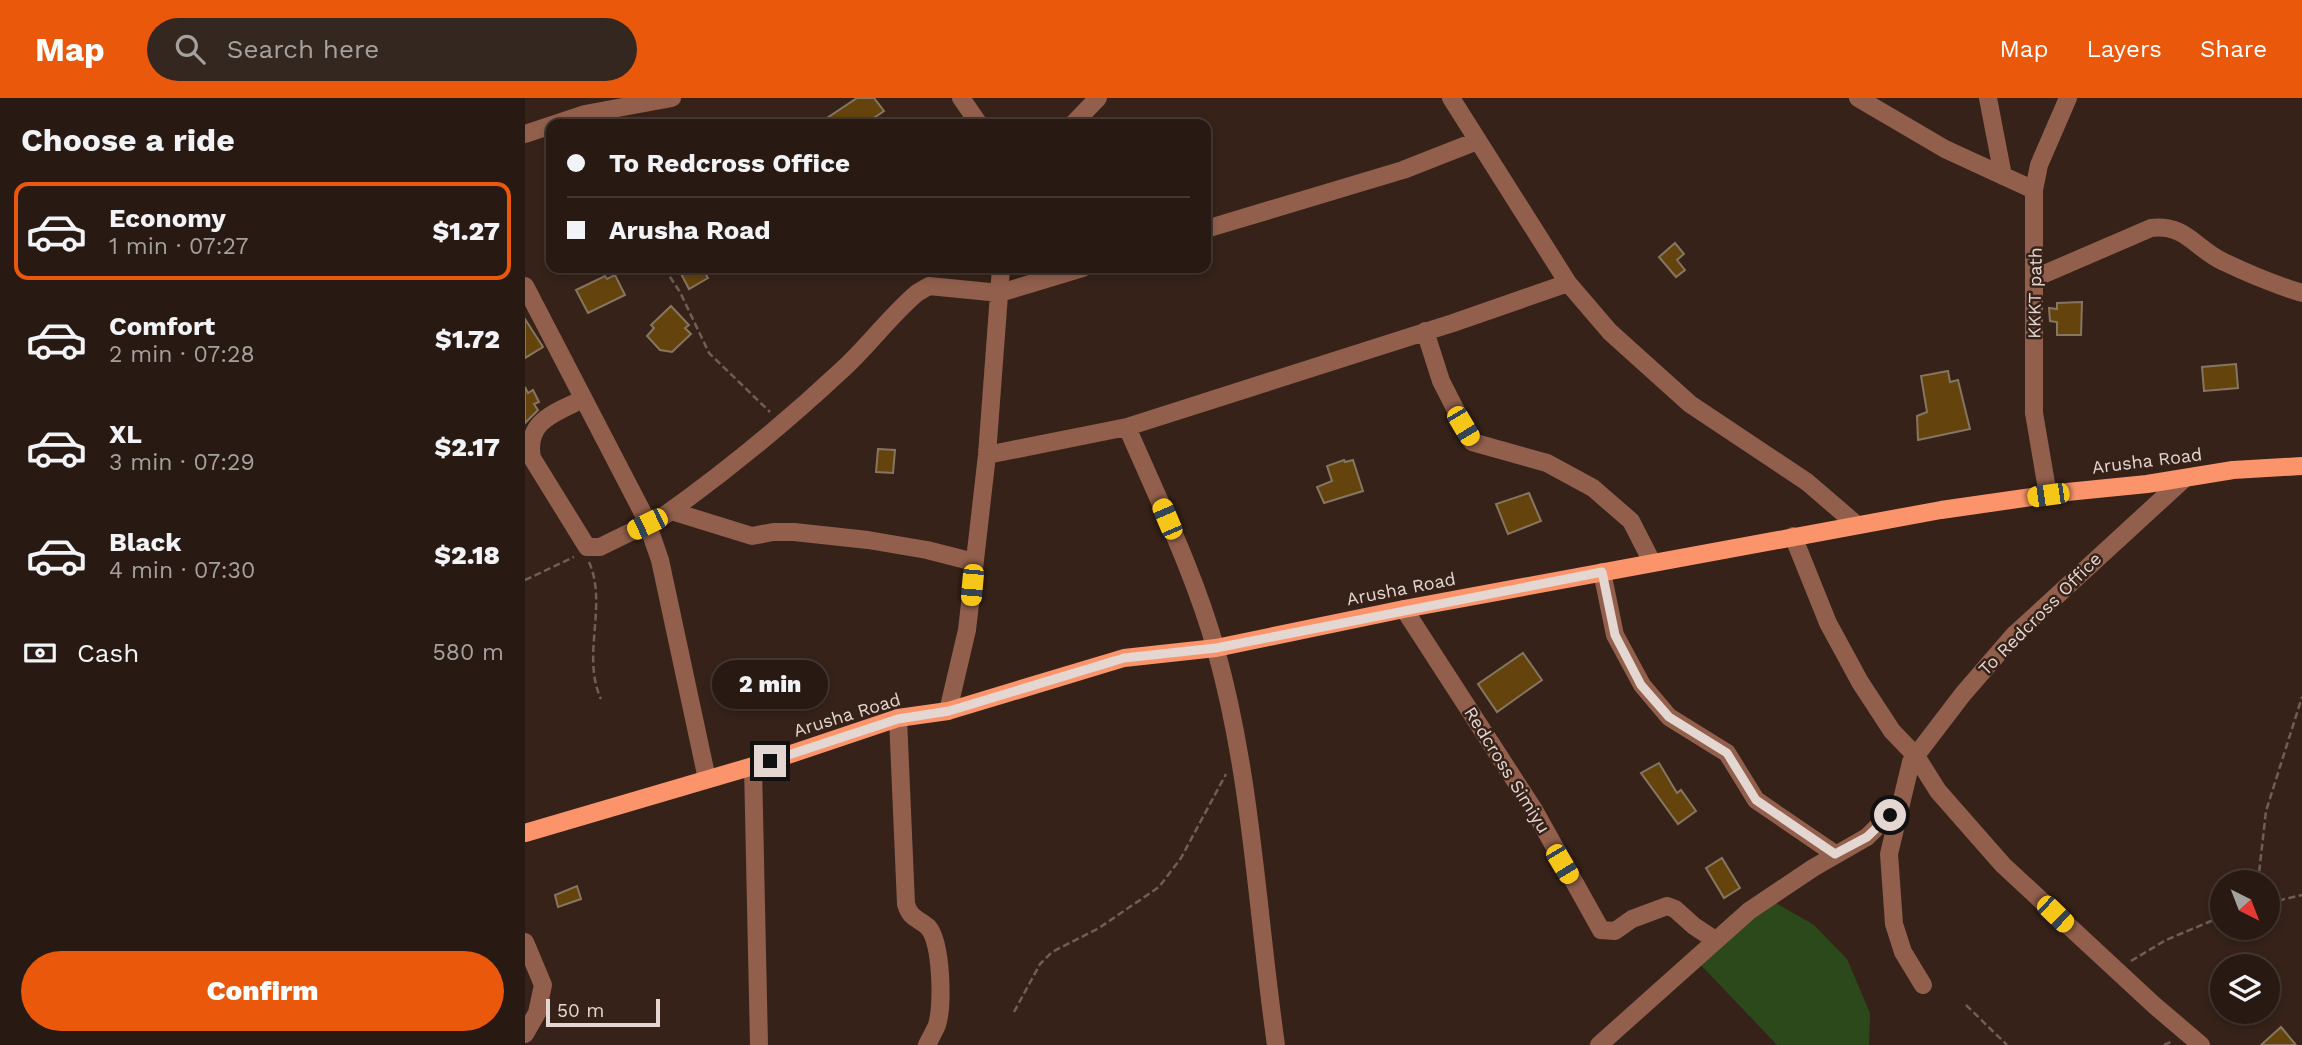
<!DOCTYPE html>
<html lang="en">
<head>
<meta charset="utf-8">
<style>
  :root { --surface:#281a12; --page:#342720; --text:#f1f3f6; --muted:#a5a19f; --line:#443832; --accent:#ea580c }
  body { margin:0; font-family:"Work Sans",sans-serif; background:var(--page); color:var(--text); height:100vh; display:flex; flex-direction:column; font-size:26px; white-space:nowrap }
  * { box-sizing:border-box; margin:0 }
  p { font-size:23px; color:var(--muted) }
  .icon { flex:none; width:38px; height:38px; fill:none; stroke:currentColor; stroke-width:2; stroke-linecap:round; stroke-linejoin:round }
  .map { position:relative; flex:1; overflow:hidden }
  .details { display:flex; flex-direction:column; background:var(--surface); width:525px }
  .details>* { flex:none }
  .banner { position:absolute; left:21px; top:21px; width:665px; height:154px; border-radius:14px; box-shadow:0 4px 10px #0003,0 0 0 2px var(--line); display:grid; align-content:center; height:154px; padding:0 21px; background:var(--surface) }
  .needle { width:46px; rotate:138deg }
  .controls { position:absolute; left:1685px; top:772px; display:grid; gap:14px }
  .controls a { display:grid; place-items:center; width:70px; height:70px; border-radius:50%; background:var(--surface); box-shadow:0 4px 10px #0003,0 0 0 2px var(--line); font-size:35px }
  .scale { position:absolute; left:21px; bottom:18px; width:114px; box-sizing:border-box; padding-left:7px; border:4px solid #e4d6d0; border-top:0; font-size:19px; line-height:24px; white-space:nowrap; color:#e4d6d0; -webkit-text-stroke:5px #362218; paint-order:stroke }
  .end { position:absolute; width:32px; height:32px; margin:-16px; border:9px solid #e4d6d0; background:#111; box-shadow:0 0 0 4px #111 }
  .from { border-radius:50% }
  .bubble { position:absolute; height:49px; border-radius:24px; background:var(--surface); box-shadow:0 4px 10px #0003,0 0 0 2px var(--line); font-size:23px; font-weight:800; line-height:49px; text-align:center }
  .car { position:absolute; width:21px; height:42px; margin:-21px -10px; border-radius:9px; box-shadow:0 0 5px 2px #0007; background:linear-gradient(#f5c518 24%,#345 0 40%,#f5c518 0 76%,#345 0 86%,#f5c518 0) }
  .banner b { display:flex; align-items:center; gap:24px; height:66px; font-size:26px }
  .banner b+b { border-top:2px solid var(--line) }
  .banner i { width:18px; height:18px; background:var(--text) }
  ul { padding:0; list-style:none }
  li { display:flex; align-items:center; gap:21px; height:98px; margin:0 14px 10px; padding:0 7px; border:4px solid transparent; border-radius:14px }
  li div { flex:1 }
  li b { display:block; font-size:26px }
  li em { font-style:normal; font-weight:800 }
  li.current { border-color:var(--accent) }
  li>.icon { width:63px; height:63px; stroke-width:1.5 }
  h2 { padding:0 21px; font-size:32px; line-height:84px }
  .pay { display:flex; align-items:center; gap:18px; height:77px; padding:0 21px; font-size:26px }
  .pay p { margin-inline-start:auto }
  .action { display:flex; gap:14px; margin-top:auto; padding:14px 21px }
  .action a { flex:1; height:80px; border-radius:42px; background:var(--accent); color:#fff; font-size:28px; font-weight:800; line-height:80px; text-align:center }
  header { display:flex; align-items:center; gap:42px; box-sizing:border-box; height:98px; padding:0 35px; background:var(--accent); color:#fff }
  header strong { font-size:33px }
  nav { display:flex; gap:38px; margin-inline-start:auto; font-size:24px }
  .search { width:490px; height:63px; background:var(--page); display:flex; align-items:center; gap:18px; box-sizing:border-box; padding:0 24px; border-radius:38px; color:var(--muted); font-size:26px }
  main { display:flex; flex:1; min-height:0 }
  .map>svg:first-child { display:block }
</style>
</head>
<body>
<header>
<strong>Map</strong>
<div class="search"><svg class="icon" aria-label="search" viewBox="0 0 24 24"><circle cx="10" cy="10" r="6"/><path d="M15 15l6 6"/></svg>Search here</div>
<nav><a>Map</a><a>Layers</a><a>Share</a></nav>
</header>
<main>
<section class="details">
<h2>Choose a ride</h2>
<ul>
<li class="current"><svg class="icon" aria-label="car" viewBox="0 0 24 24"><path d="M5 17H2v-5l4-1 3-4h7l3 4 3 1v5h-3M9 17h6M6 11h13"/><circle cx="7" cy="17" r="2"/><circle cx="17" cy="17" r="2"/></svg><div><b>Economy</b><p>1 min · 07:27</p></div><em>$1.27</em></li>
<li><svg class="icon" aria-label="car" viewBox="0 0 24 24"><path d="M5 17H2v-5l4-1 3-4h7l3 4 3 1v5h-3M9 17h6M6 11h13"/><circle cx="7" cy="17" r="2"/><circle cx="17" cy="17" r="2"/></svg><div><b>Comfort</b><p>2 min · 07:28</p></div><em>$1.72</em></li>
<li><svg class="icon" aria-label="car" viewBox="0 0 24 24"><path d="M5 17H2v-5l4-1 3-4h7l3 4 3 1v5h-3M9 17h6M6 11h13"/><circle cx="7" cy="17" r="2"/><circle cx="17" cy="17" r="2"/></svg><div><b>XL</b><p>3 min · 07:29</p></div><em>$2.17</em></li>
<li><svg class="icon" aria-label="car" viewBox="0 0 24 24"><path d="M5 17H2v-5l4-1 3-4h7l3 4 3 1v5h-3M9 17h6M6 11h13"/><circle cx="7" cy="17" r="2"/><circle cx="17" cy="17" r="2"/></svg><div><b>Black</b><p>4 min · 07:30</p></div><em>$2.18</em></li>
</ul>
<div class="pay"><svg class="icon" aria-label="cash" viewBox="0 0 24 24"><path d="M3 7h18v10H3z"/><circle cx="12" cy="12" r="2"/></svg>Cash<p>580 m</p></div>
<div class="action"><a>Confirm</a></div>
</section>
<div class="map">
<svg width="1777" height="947" viewBox="0 0 1777 947">
  <rect width="100%" height="100%" fill="#362218"/>
  <path fill="#2b491b" d="M 1251,805 L 1289,827 L 1322,861 L 1345,915 L 1344,947 L 1252,947 L 1171,862 Z"/>
  <path fill="#64440c" stroke="#857661" stroke-width="2" d="M 332,0 L 349,0 L 359,13 L 340,26 L 293,26 Z
    M 1150,145 L 1159,156 L 1152,162 L 1160,172 L 1151,179 L 1134,159 Z
    M 153,170 L 177,170 L 183,180 L 164,191 Z
    M 90,177 L 100,197 L 63,215 L 51,192 L 80,178 L 82,181 Z
    M 1557,204 L 1556,237 L 1532,237 L 1532,224 L 1525,223 L 1524,210 L 1532,211 L 1532,205 Z
    M 146,208 L 164,227 L 160,230 L 166,236 L 147,254 L 135,252 L 122,238 L 129,230 L 126,227 Z
    M 0,221 L 18,249 L 0,260 Z
    M 1711,266 L 1713,290 L 1679,293 L 1677,269 Z
    M 1423,273 L 1425,284 L 1433,282 L 1445,331 L 1393,342 L 1392,318 L 1402,314 L 1396,278 Z
    M 0,289 L 3,295 L 8,292 L 14,304 L 9,306 L 13,312 L 0,325 Z
    M 353,351 L 370,352 L 368,375 L 351,374 Z
    M 819,362 L 820,364 L 828,362 L 838,393 L 799,405 L 792,389 L 807,383 L 802,368 Z
    M 1004,395 L 1016,423 L 983,436 L 971,406 Z
    M 998,555 L 1017,582 L 972,614 L 953,586 Z
    M 1134,665 L 1152,695 L 1156,692 L 1171,713 L 1153,726 L 1116,675 Z
    M 1197,760 L 1215,790 L 1199,800 L 1181,770 Z
    M 52,788 L 56,801 L 33,809 L 30,797 Z
    M 1756,929 L 1771,947 L 1736,947 Z"/>
  <g fill="none" stroke-linecap="round" stroke-linejoin="round">
    <path stroke="#705e56" stroke-width="2.5" stroke-dasharray="7 3.5" stroke-linecap="butt" d="M 133,26 L 138,17
      M 139,170 L 155,194 L 184,255 L 245,314
      M 64,464 C 83,507 56,558 76,601
      M 0,482 L 49,459
      M 1733,784 L 1741,713 L 1777,599
      M 1743,805 L 1777,797
      M 1606,863 L 1641,842 L 1698,818
      M 1441,907 L 1482,947
      M 489,914 L 515,866 L 527,854 L 574,830 L 634,789 L 656,760 L 701,676
      M 1639,947 L 1648,943"/>
    <path stroke="#915f4c" stroke-width="18" d="M 436,0 L 454,26
      M 926,0 L 1043,185 L 1085,234 L 1165,306 L 1282,384 L 1332,427
      M 1333,0 L 1420,51 L 1509,92
      M 1463,0 L 1478,78
      M 548,26 L 573,0
      M 0,36 L 60,16 L 147,0
      M 681,131 L 878,72 L 952,43
      M 1510,180 L 1626,130 C 1662,126 1670,151 1699,164 C 1724,176 1751,187 1777,195
      M 0,188 L 120,419 L 135,462 L 182,681
      M 900,233 L 916,283 L 947,344 L 1022,365 L 1068,390 L 1106,423 L 1127,464
      M 58,301 C 30,315 0,323 7,360 L 62,449 L 75,449 L 122,426
      M 602,329 C 633,401 670,476 691,552 C 727,680 732,815 751,947
      M 462,357 L 602,329 L 928,225 L 1043,185
      M 1523,397 L 1509,315 L 1509,92 L 1514,67 L 1543,0
      M 146,413 L 227,438 L 248,434 L 269,434 L 343,442 L 402,452 L 449,464
      M 123,429 C 192,381 256,329 318,271 C 344,247 365,218 392,195 L 404,188 L 475,195 L 558,170
      M 1268,438 L 1303,525 L 1335,584 L 1367,633 L 1391,658 L 1413,693 L 1478,767 L 1629,907 L 1676,947
      M 1077,474 L 1090,537 L 1117,587 L 1144,619 L 1202,655 L 1231,702 L 1310,756
      M 879,511 L 1009,712 L 1076,832 L 1090,833 L 1107,821 L 1142,808 L 1150,811 L 1169,828 L 1190,842
      M 423,613 L 442,532 L 462,357 L 476,170
      M 373,620 L 381,806 C 386,822 392,819 403,829 C 417,845 418,908 412,927 C 409,934 405,941 402,947
      M 228,668 L 234,947
      M 0,844 L 18,887 L 12,915 L 0,936
      M 1398,887 L 1378,854 L 1369,826 L 1364,756 L 1386,664 L 1438,596 L 1489,537 L 1660,380
      M 1074,947 L 1224,813 L 1288,770 L 1342,739 L 1375,706"/>
    <path stroke="#fc946b" stroke-width="18" d="M 0,735 L 245,663 L 373,620 L 423,613 L 599,560 L 691,550 L 879,511 L 1416,412 L 1542,394 L 1622,386 L 1708,372 L 1777,368"/>
  </g>
  <g fill="none" stroke-linecap="round" stroke-linejoin="round">
    <path stroke="#e4d6d0" stroke-width="9" d="M 245,663 L 373,621 L 424,613 L 599,560 L 691,550 L 1077,474 L 1090,537 L 1116,587 L 1144,619 L 1202,655 L 1231,702 L 1310,756 L 1342,739 L 1365,717"/>
  </g>
  <g text-anchor="middle" stroke-width="5" stroke-linejoin="round" paint-order="stroke">
    <g font-size="18" fill="#e4d6d0" stroke="#362218">
      <text transform="translate(1510 195) rotate(-89)" y="6">KKKT path</text>
      <text transform="translate(1622 363) rotate(-7)" y="6">Arusha Road</text>
      <text transform="translate(876 491) rotate(-11)" y="6">Arusha Road</text>
      <text transform="translate(1515 516) rotate(-45)" y="6">To Redcross Office</text>
      <text transform="translate(322 617) rotate(-17)" y="6">Arusha Road</text>
      <text transform="translate(982 672) rotate(58)" y="6">Redcross Simiyu</text>
    </g>
  </g>
</svg>
<div class="controls">
<a><svg class="needle" viewBox="-14 -14 28 28"><path d="M0-13l5 13h-10z" fill="#e53935"/><path d="M0 13l5-13h-10z" fill="#a5a19f"/></svg></a>
<a><svg class="icon" aria-label="layers" viewBox="0 0 24 24"><path d="M12 4l9 5-9 5-9-5zM3 14l9 5 9-5"/></svg></a>
</div>
<div class="scale">50 m</div>
<i class="end from" style="left:1365px;top:717px"></i>
<i class="end" style="left:245px;top:663px"></i>
<div class="bubble" style="left:187px;top:562px;width:116px">2 min</div>
<i class="car" style="left:938px;top:328px;rotate:149deg"></i>
<i class="car" style="left:1523px;top:397px;rotate:262deg"></i>
<i class="car" style="left:642px;top:421px;rotate:337deg"></i>
<i class="car" style="left:122px;top:426px;rotate:244deg"></i>
<i class="car" style="left:447px;top:487px;rotate:185deg"></i>
<i class="car" style="left:1037px;top:766px;rotate:149deg"></i>
<i class="car" style="left:1530px;top:816px;rotate:134deg"></i>
<div class="banner">
<b><i class="from"></i>To Redcross Office</b>
<b><i></i>Arusha Road</b>
</div>
</div>
</main>
</body>
</html>
